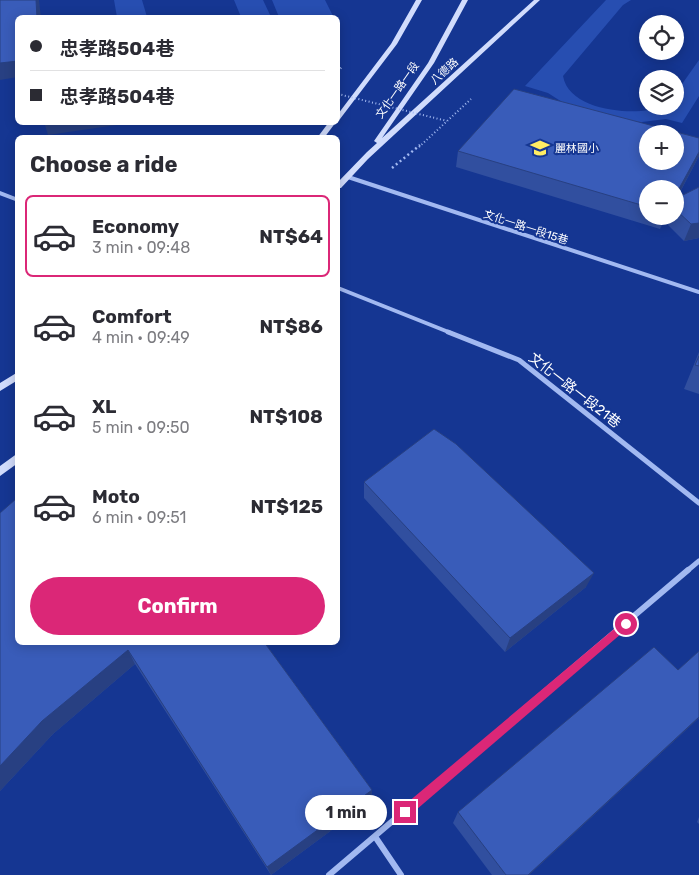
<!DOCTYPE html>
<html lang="en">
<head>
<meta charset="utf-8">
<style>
  :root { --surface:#fff; --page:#f2f2f3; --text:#2b2b33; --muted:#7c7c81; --line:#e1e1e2; --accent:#db2777 }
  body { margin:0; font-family:Rubik,"Noto Sans TC",sans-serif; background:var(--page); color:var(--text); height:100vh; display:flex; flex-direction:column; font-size:19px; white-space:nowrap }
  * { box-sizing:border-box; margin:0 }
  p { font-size:16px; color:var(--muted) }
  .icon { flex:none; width:28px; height:28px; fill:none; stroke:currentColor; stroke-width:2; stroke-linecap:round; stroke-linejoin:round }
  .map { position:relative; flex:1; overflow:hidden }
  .drawer { position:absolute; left:15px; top:135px; width:325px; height:510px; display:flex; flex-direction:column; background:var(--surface); border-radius:8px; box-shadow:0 2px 12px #0003 }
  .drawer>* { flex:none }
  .guide { position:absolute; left:15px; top:15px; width:325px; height:110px; border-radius:8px; box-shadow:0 2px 12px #0003; display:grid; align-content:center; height:110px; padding:0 15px; background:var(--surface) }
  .tools { position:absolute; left:639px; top:15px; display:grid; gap:10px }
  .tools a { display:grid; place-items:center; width:45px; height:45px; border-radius:50%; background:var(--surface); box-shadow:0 2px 12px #0003; font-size:25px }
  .end { position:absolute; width:22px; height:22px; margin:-11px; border:6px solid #db2777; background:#fff; box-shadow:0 0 0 2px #fff }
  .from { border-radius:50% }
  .bubble { position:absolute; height:35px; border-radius:18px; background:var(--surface); box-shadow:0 2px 12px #0003; font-size:16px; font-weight:700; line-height:35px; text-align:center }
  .guide b { display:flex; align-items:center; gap:18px; height:48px; font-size:19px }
  .guide b+b { border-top:1px solid var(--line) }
  .guide i { width:12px; height:12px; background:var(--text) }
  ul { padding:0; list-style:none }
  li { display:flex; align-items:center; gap:15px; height:82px; margin:0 10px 8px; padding:0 5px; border:2px solid transparent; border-radius:8px }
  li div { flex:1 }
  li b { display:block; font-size:19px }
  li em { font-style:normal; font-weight:700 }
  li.on { border-color:var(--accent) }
  li>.icon { width:45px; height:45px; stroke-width:1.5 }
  h2 { padding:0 15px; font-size:22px; line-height:60px }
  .cta { display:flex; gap:10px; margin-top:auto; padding:10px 15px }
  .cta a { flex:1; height:58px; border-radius:30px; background:var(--accent); color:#fff; font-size:20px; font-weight:700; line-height:58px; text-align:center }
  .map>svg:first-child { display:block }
</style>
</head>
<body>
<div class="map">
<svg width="699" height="875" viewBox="0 0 699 875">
  <rect width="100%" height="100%" fill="#153692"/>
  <path fill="#274eb1" d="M 114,0 L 142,0 L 147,17 L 117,17 Z
    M 234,0 L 263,0 L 271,17 L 241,17 Z
    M 272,0 L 325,0 L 333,16 L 279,17 Z
    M 606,0 L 631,0 L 623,5 L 563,76 C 568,106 615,113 641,111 C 653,110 663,106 675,106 L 675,94 L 699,60 L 699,96 L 682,123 L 666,119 L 642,122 L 615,121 L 573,109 L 548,93 L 525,86 Z"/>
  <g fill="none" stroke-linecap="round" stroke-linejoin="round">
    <path stroke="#a2b9f1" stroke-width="2" stroke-dasharray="1 2.5" stroke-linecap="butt" d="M 338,71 L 342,67
      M 419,147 L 471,99"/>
    <path stroke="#a2b9f1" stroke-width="2.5" stroke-dasharray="2 3" stroke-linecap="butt" d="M 392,168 L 420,145"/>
    <path stroke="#a2b9f1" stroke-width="4" d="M 348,177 L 699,292
      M 0,193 L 18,200
      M 338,288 L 451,333"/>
    <path stroke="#a2b9f1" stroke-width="5" d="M 448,332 L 519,360 L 699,503
      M 687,571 L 699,561"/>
    <path stroke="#a2b9f1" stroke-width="6" d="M 376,838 L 401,875
      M 329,875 L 688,570"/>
    <path fill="#d1dcfc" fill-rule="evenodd" d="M 416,0 L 422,0 L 397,44 L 340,119 L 338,120 L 338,114 L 391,44 Z
      M 462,0 L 468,0 L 434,63 L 382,138 L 534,0 L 540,0 L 368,159 L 341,188 L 338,188 L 338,182 L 367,152 L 377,143 L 374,141 L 428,63 Z
      M 329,122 L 336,122 L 324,138 L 317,138 Z
      M 18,372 L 18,380 L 0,391 L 0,383 Z
      M 18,453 L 18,463 L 0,476 L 0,466 Z"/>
    <path stroke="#a2b9f1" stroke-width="2" stroke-dasharray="1 2.5" stroke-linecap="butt" d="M 338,94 L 447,121"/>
  </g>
  <path fill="#314f9f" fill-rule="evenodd" d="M 699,138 L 699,156 L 677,198 L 699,238 L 684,241 L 664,221 L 660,229 L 456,167 L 458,151 ZM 648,189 L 675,189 L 675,216 L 648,216 Z
    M 699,352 L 699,394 L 684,389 Z
    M 364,482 L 586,587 L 505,652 L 364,498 Z
    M 0,513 L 18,642 L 264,642 L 372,790 L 371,801 L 271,875 L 135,664 L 53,734 L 0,791 Z
    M 699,651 L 699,718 L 529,875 L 492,875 L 453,823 L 458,812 L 678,670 Z
    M 699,817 L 699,824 L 697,822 Z"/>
  <path fill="#284082" d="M 36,0 L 39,0 L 41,18 L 37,18 Z
    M 18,61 L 18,77 L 0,80 L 0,63 Z
    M 44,122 L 137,122 L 48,135 Z
    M 699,152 L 699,156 L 675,201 L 675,196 Z
    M 665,216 L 666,216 L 660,229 Z
    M 699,223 L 699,238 L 684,241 L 691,224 Z
    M 594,573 L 586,587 L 505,652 L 510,638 Z
    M 128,650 L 135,664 L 53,734 L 0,791 L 0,766 L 42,721 Z
    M 699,717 L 699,718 L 529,875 L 528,875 Z
    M 372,790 L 371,801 L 271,875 L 267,867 Z"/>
  <path fill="#395cb9" stroke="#284082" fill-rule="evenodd" d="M 0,0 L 36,0 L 37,18 L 18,18 L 18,61 L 0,63 Z
    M 514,89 L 699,138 L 699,152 L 675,196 L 675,189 L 648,189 L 648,207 L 458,151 ZM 648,134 L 675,134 L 675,161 L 648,161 Z
    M 699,187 L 699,223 L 691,224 L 675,209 L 675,199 Z
    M 699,356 L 699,366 L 695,365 Z
    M 434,429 L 456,444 L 594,573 L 510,638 L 364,482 Z
    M 18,498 L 18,642 L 264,642 L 372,790 L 267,867 L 128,650 L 42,721 L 0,766 L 0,513 L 17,498 Z
    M 654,647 L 678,670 L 699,651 L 699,717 L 528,875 L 506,875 L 458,812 Z"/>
  <path fill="#db2777" d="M 626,619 L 630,624 L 629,627 L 409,816 L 401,816 L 401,808 Z"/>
  <defs>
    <g id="school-bare" transform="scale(1.5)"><path d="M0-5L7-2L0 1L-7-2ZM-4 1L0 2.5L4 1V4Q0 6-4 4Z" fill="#ffec63" stroke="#153692" stroke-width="2.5" paint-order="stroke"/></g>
  </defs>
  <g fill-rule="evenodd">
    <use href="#school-bare" x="540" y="148"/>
  </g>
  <g text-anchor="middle" stroke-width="4" stroke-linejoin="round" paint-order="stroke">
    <g font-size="11" fill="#fff" stroke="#153692">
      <text transform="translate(444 71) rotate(-42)" y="4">八德路</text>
      <text transform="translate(397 90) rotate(-55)" y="4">文化一路一段</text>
      <text transform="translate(526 227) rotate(18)" y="4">文化一路一段15巷</text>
    </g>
    <g font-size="11" fill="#fff" stroke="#153692" text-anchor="start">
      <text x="555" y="152">麗林國小</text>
    </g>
    <g font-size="14" fill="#fff" stroke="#153692">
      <text transform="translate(575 390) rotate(38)" y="5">文化一路一段21巷</text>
    </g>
  </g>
</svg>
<div class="tools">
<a><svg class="icon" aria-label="locate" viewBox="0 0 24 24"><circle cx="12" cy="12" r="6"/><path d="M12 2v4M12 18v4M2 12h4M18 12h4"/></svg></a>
<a><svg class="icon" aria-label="layers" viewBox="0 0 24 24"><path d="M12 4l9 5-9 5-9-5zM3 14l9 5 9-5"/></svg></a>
<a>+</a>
<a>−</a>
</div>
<i class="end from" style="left:626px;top:624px"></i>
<i class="end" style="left:405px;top:812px"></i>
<div class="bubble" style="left:305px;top:795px;width:82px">1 min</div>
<div class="guide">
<b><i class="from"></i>忠孝路504巷</b>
<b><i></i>忠孝路504巷</b>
</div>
<section class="drawer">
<h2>Choose a ride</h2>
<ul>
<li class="on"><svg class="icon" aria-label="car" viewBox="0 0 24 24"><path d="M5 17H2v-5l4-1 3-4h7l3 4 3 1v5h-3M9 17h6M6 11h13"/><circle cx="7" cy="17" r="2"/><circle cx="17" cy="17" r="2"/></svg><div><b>Economy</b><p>3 min · 09:48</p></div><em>NT$64</em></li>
<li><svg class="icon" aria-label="car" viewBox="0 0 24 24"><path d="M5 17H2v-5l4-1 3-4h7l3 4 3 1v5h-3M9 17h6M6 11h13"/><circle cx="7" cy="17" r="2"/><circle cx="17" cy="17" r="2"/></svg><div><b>Comfort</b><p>4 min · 09:49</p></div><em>NT$86</em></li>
<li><svg class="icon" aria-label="car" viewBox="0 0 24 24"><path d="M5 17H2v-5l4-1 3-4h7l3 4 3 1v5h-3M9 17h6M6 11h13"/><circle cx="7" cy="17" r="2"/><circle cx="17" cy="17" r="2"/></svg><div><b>XL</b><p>5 min · 09:50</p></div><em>NT$108</em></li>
<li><svg class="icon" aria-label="car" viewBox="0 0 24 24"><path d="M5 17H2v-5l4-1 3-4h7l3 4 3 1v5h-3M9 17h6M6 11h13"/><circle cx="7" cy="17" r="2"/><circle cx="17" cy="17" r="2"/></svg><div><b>Moto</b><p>6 min · 09:51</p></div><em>NT$125</em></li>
</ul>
<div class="cta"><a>Confirm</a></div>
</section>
</div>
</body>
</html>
